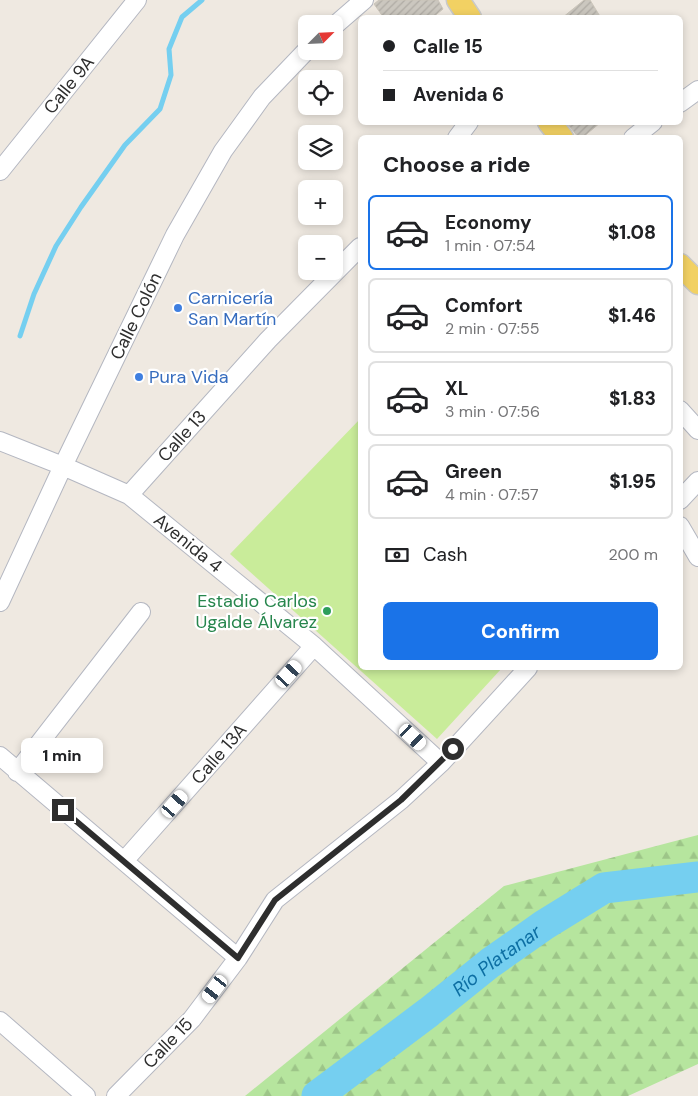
<!DOCTYPE html>
<html lang="en">
<head>
<meta charset="utf-8">
<style>
  :root { --surface:#fff; --page:#f6f6f6; --text:#202124; --muted:#757577; --line:#e0e0e0; --accent:#1a73e8 }
  body { margin:0; font-family:"DM Sans",sans-serif; background:var(--page); color:var(--text); height:100vh; display:flex; flex-direction:column; font-size:19px; white-space:nowrap }
  * { box-sizing:border-box; margin:0 }
  p { font-size:16px; color:var(--muted) }
  .icon { flex:none; width:28px; height:28px; fill:none; stroke:currentColor; stroke-width:2; stroke-linecap:round; stroke-linejoin:round }
  .map { position:relative; flex:1; overflow:hidden }
  .side { position:absolute; left:358px; top:135px; width:325px; height:535px; display:flex; flex-direction:column; background:var(--surface); border-radius:8px; box-shadow:0 2px 8px #0003 }
  .side>* { flex:none }
  .banner { position:absolute; left:358px; top:15px; width:325px; height:110px; border-radius:8px; box-shadow:0 2px 8px #0003; display:grid; align-content:center; height:110px; padding:0 25px; background:var(--surface) }
  .needle { width:32px; rotate:66deg }
  .tools { position:absolute; left:298px; top:15px; display:grid; gap:10px }
  .tools a { display:grid; place-items:center; width:45px; height:45px; border-radius:8px; background:var(--surface); box-shadow:0 2px 8px #0003; font-size:25px }
  .end { position:absolute; width:22px; height:22px; margin:-11px; border:6px solid #2e2e2e; background:#fff; box-shadow:0 0 0 2px #fff }
  .from { border-radius:50% }
  .bubble { position:absolute; height:35px; border-radius:8px; background:var(--surface); box-shadow:0 2px 8px #0003; font-size:16px; font-weight:800; line-height:35px; text-align:center }
  .car { position:absolute; width:15px; height:30px; margin:-15px -8px; border-radius:6px; box-shadow:0 0 4px 1px #0007; background:linear-gradient(#fff 24%,#345 0 40%,#fff 0 76%,#345 0 86%,#fff 0) }
  .banner b { display:flex; align-items:center; gap:18px; height:48px; font-size:19px }
  .banner b+b { border-top:1px solid var(--line) }
  .banner i { width:12px; height:12px; background:var(--text) }
  ul { padding:0; list-style:none }
  li { display:flex; align-items:center; gap:15px; height:75px; margin:0 10px 8px; padding:0 15px; border:2px solid var(--line); border-radius:8px }
  li div { flex:1 }
  li b { display:block; font-size:19px }
  li em { font-style:normal; font-weight:800 }
  li.current { border-color:var(--accent) }
  li>.icon { width:45px; height:45px; stroke-width:1.5 }
  h2 { padding:0 25px; font-size:22px; line-height:60px }
  .pay { display:flex; align-items:center; gap:12px; height:55px; padding:0 25px; font-size:19px }
  .pay p { margin-inline-start:auto }
  .cta { display:flex; gap:10px; margin-top:auto; padding:10px 25px }
  .cta a { flex:1; height:58px; border-radius:8px; background:var(--accent); color:#fff; font-size:20px; font-weight:800; line-height:58px; text-align:center }
  .map>svg:first-child { display:block }
</style>
</head>
<body>
<div class="map">
<svg width="698" height="1096" viewBox="0 0 698 1096">
  <defs>
    <pattern id="forest-firs" width="22" height="20" patternUnits="userSpaceOnUse" patternTransform="scale(1.25)"><rect width="22" height="20" fill="#b6e59e"/><path d="M5 1l3.5 6h-7zM16 11l3.5 6h-7z" fill="#9dc588"/></pattern>
    <pattern id="building-hatch" width="6" height="6" patternUnits="userSpaceOnUse" patternTransform="scale(1.25)"><rect width="6" height="6" fill="#cbc7bf"/><path d="M-1 1l2-2M0 6l6-6M5 7l2-2" fill="none" stroke="#afaba4"/></pattern>
  </defs>
  <rect width="100%" height="100%" fill="#efe9e1"/>
  <path fill="url(#forest-firs)" d="M 698,835 L 698,1064 L 628,1096 L 245,1096 L 504,886 Z"/>
  <path fill="#c9ec9a" d="M 360,419 L 360,668 L 502,668 L 437,739 L 230,554 Z"/>
  <g fill="none" stroke-linecap="round" stroke-linejoin="round">
    <path stroke="#75cff0" stroke-width="5" d="M 20,336 L 34,294 L 56,246 L 81,207 L 125,145 L 160,109 L 171,75 L 169,49 L 182,17 L 202,0"/>
    <path stroke="#75cff0" stroke-width="31" id="s1" d="M 317,1096 L 429,1012 L 490,963 L 544,925 L 604,888 L 698,877"/>
  </g>
  <path fill="url(#building-hatch)" stroke="#cbc5ba" d="M 379,0 L 438,0 L 443,9 L 432,18 L 384,18 L 374,4 Z
    M 584,0 L 590,0 L 601,18 L 562,18 Z
    M 566,122 L 601,122 L 582,138 L 579,138 Z"/>
  <g fill="none" stroke-linecap="round" stroke-linejoin="round">
    <g stroke="#b4b7c1" stroke-width="20">
      <path id="minor" d="M 334,26 L 364,0
        M 680,103 L 698,90
        M 457,138 L 469,122
        M 633,138 L 653,122
        M 0,171 L 137,0
        M 680,410 L 698,430
        M 0,441 L 63,466 L 129,495 L 314,646 L 441,763
        M 129,495 L 268,340 L 360,247
        M 680,500 L 698,481
        M 680,526 L 698,557
        M 0,602 L 63,466 L 175,235 L 223,151 L 262,97 L 306,51
        M 0,756 L 238,958
        M 17,772 L 141,612
        M 124,861 L 314,646
        M 0,1021 L 86,1096
        M 116,1096 L 192,1019 L 238,958 L 275,900 L 401,800 L 441,763 L 528,668"/>
    </g>
    <g stroke="#c9c9c9" stroke-width="25">
      <path id="major" d="M 458,0 L 470,18
        M 549,122 L 562,138
        M 680,265 L 698,283"/>
    </g>
    <use href="#minor" stroke="#fff" stroke-width="18"/>
    <use href="#major" stroke="#f2d163" stroke-width="22"/>
  </g>
  <g fill="none" stroke-linecap="round" stroke-linejoin="round">
    <path stroke="#2e2e2e" stroke-width="6" d="M 63,810 L 238,958 L 275,900 L 401,800 L 453,749"/>
  </g>
  <g fill="#3f7fe0" stroke="#fff" stroke-width="2">
    <circle cx="178" cy="308" r="5"/>
    <circle cx="139" cy="377" r="5"/>
  </g>
  <circle fill="#2e9e5b" stroke="#fff" stroke-width="2" cx="327" cy="611" r="5"/>
  <g text-anchor="middle" stroke-width="4.5" stroke-linejoin="round" paint-order="stroke">
    <g font-size="18" fill="#2e2e2e" stroke="#fff">
      <text transform="translate(69 85) rotate(-51)" y="6">Calle 9A</text>
      <text transform="translate(136 316) rotate(-64)" y="6">Calle Colón</text>
      <text transform="translate(182 436) rotate(-48)" y="6">Calle 13</text>
      <text transform="translate(188 543) rotate(39)" y="6">Avenida 4</text>
      <text transform="translate(219 754) rotate(-49)" y="6">Calle 13A</text>
      <text transform="translate(168 1043) rotate(-46)" y="6">Calle 15</text>
    </g>
    <g font-size="18" fill="#366cbe" stroke="#fff" text-anchor="start">
      <text x="188" y="304">Carnicería<tspan x="188" dy="21">San Martín</tspan></text>
      <text x="149" y="383">Pura Vida</text>
    </g>
    <g font-size="18" fill="#27864d" stroke="#fff" text-anchor="end">
      <text x="317" y="607">Estadio Carlos<tspan x="317" dy="21">Ugalde Álvarez</tspan></text>
    </g>
    <g font-size="19" font-style="italic" fill="#0d6fa3" stroke="#fff">
      <text dy="7" stroke="none"><textPath href="#s1" startOffset="225">Río Platanar</textPath></text>
    </g>
  </g>
</svg>
<div class="tools">
<a><svg class="needle" viewBox="-14 -14 28 28"><path d="M0-13l5 13h-10z" fill="#e53935"/><path d="M0 13l5-13h-10z" fill="#757577"/></svg></a>
<a><svg class="icon" aria-label="locate" viewBox="0 0 24 24"><circle cx="12" cy="12" r="6"/><path d="M12 2v4M12 18v4M2 12h4M18 12h4"/></svg></a>
<a><svg class="icon" aria-label="layers" viewBox="0 0 24 24"><path d="M12 4l9 5-9 5-9-5zM3 14l9 5 9-5"/></svg></a>
<a>+</a>
<a>−</a>
</div>
<i class="end from" style="left:453px;top:749px"></i>
<i class="end" style="left:63px;top:810px"></i>
<div class="bubble" style="left:21px;top:738px;width:82px">1 min</div>
<i class="car" style="left:289px;top:674px;rotate:42deg"></i>
<i class="car" style="left:413px;top:737px;rotate:133deg"></i>
<i class="car" style="left:175px;top:804px;rotate:41deg"></i>
<i class="car" style="left:215px;top:989px;rotate:217deg"></i>
<div class="banner">
<b><i class="from"></i>Calle 15</b>
<b><i></i>Avenida 6</b>
</div>
<section class="side">
<h2>Choose a ride</h2>
<ul>
<li class="current"><svg class="icon" aria-label="car" viewBox="0 0 24 24"><path d="M5 17H2v-5l4-1 3-4h7l3 4 3 1v5h-3M9 17h6M6 11h13"/><circle cx="7" cy="17" r="2"/><circle cx="17" cy="17" r="2"/></svg><div><b>Economy</b><p>1 min · 07:54</p></div><em>$1.08</em></li>
<li><svg class="icon" aria-label="car" viewBox="0 0 24 24"><path d="M5 17H2v-5l4-1 3-4h7l3 4 3 1v5h-3M9 17h6M6 11h13"/><circle cx="7" cy="17" r="2"/><circle cx="17" cy="17" r="2"/></svg><div><b>Comfort</b><p>2 min · 07:55</p></div><em>$1.46</em></li>
<li><svg class="icon" aria-label="car" viewBox="0 0 24 24"><path d="M5 17H2v-5l4-1 3-4h7l3 4 3 1v5h-3M9 17h6M6 11h13"/><circle cx="7" cy="17" r="2"/><circle cx="17" cy="17" r="2"/></svg><div><b>XL</b><p>3 min · 07:56</p></div><em>$1.83</em></li>
<li><svg class="icon" aria-label="car" viewBox="0 0 24 24"><path d="M5 17H2v-5l4-1 3-4h7l3 4 3 1v5h-3M9 17h6M6 11h13"/><circle cx="7" cy="17" r="2"/><circle cx="17" cy="17" r="2"/></svg><div><b>Green</b><p>4 min · 07:57</p></div><em>$1.95</em></li>
</ul>
<div class="pay"><svg class="icon" aria-label="cash" viewBox="0 0 24 24"><path d="M3 7h18v10H3z"/><circle cx="12" cy="12" r="2"/></svg>Cash<p>200 m</p></div>
<div class="cta"><a>Confirm</a></div>
</section>
</div>
</body>
</html>
